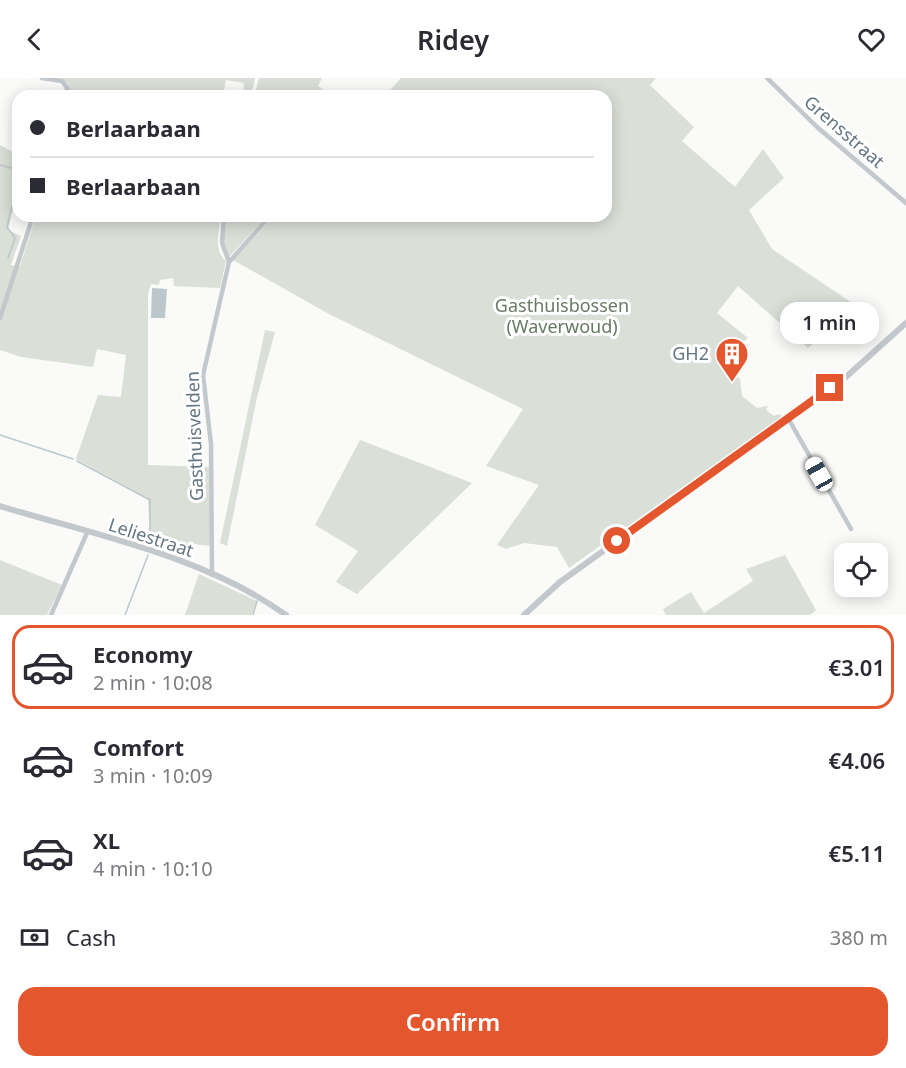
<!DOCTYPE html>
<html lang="en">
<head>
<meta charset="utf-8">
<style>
  :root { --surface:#fff; --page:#f7f7f7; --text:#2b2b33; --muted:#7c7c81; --line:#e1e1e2; --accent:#e4572e }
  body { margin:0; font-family:"Noto Sans",sans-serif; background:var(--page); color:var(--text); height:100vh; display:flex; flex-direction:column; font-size:22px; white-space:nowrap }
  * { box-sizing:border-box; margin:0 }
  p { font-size:20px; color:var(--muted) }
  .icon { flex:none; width:33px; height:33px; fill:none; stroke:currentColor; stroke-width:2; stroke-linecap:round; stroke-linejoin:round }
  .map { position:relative; height:537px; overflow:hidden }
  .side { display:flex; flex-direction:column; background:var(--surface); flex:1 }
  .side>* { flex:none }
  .hud { position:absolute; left:12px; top:12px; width:600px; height:132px; border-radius:18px; box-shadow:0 3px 15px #0003; display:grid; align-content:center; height:132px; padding:0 18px; background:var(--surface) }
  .fabs { position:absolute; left:834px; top:465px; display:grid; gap:12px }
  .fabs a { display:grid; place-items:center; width:54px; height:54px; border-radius:12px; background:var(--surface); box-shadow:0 3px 15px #0003; font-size:30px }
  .end { position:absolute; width:27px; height:27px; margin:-14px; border:8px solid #e4572e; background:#fff; box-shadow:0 0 0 3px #fff }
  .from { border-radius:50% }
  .bubble { position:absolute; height:42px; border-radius:18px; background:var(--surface); box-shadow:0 3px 15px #0003; font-size:20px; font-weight:600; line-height:42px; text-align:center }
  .car { position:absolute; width:18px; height:36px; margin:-18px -9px; border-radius:8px; box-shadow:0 0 4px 2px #0007; background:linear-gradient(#fff 24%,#345 0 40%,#fff 0 76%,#345 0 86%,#fff 0) }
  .hud b { display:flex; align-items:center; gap:21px; height:57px; font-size:22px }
  .hud b+b { border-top:2px solid var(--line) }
  .hud i { width:15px; height:15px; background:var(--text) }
  ul { padding:10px 0 0; list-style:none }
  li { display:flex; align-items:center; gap:18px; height:84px; margin:0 12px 9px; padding:0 6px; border:3px solid transparent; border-radius:18px }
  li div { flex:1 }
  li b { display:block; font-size:22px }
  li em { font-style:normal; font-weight:600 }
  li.on { border-color:var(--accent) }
  li>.icon { width:54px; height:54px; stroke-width:1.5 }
  .pay { display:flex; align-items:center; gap:15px; height:66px; padding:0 18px; font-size:22px }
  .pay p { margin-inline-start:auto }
  .button { display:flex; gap:12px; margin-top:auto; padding:12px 18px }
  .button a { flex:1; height:69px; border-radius:18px; background:var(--accent); color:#fff; font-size:24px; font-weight:600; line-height:69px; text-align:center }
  header { display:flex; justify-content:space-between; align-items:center; height:78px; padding:0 18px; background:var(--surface); font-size:27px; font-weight:600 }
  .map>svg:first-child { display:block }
</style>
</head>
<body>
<header><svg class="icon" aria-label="back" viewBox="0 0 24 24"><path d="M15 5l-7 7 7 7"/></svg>Ridey<svg class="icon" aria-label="heart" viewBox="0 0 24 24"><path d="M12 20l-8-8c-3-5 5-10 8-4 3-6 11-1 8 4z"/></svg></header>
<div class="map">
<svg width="906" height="537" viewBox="0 0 906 537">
  <rect width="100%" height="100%" fill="#fafaf8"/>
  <path fill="#dadfd7" d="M 57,0 L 255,0 L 251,18 L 243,18 L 244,5 L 226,2 L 223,18 L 69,18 L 68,6 Z
    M 259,0 L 322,0 L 318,8 L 332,18 L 254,18 Z
    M 401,0 L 656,0 L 650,7 L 694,49 L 682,63 L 735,109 L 763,71 L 784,100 L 749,132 L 772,171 L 858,229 L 808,270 L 738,208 L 717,235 L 748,260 L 743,264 L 749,269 L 727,287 L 740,301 L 742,318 L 757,330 L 768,328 L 766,332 L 774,338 L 778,336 L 782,338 L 569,490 L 557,469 L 524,465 L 506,471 L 497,467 L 539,407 L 486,388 L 523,331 L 329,236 L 233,182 L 274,138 L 606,138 L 606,18 L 385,18 Z
    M 0,67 L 18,77 L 18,127 L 14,127 L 8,152 L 21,158 L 11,187 L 20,188 L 36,138 L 221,138 C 219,154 213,172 226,183 L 220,210 L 174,208 L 173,200 L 160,202 L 159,207 L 151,206 L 148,216 L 148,387 L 209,389 L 211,468 L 192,466 L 188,481 L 150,467 L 148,420 L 76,381 L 98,317 L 121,319 L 126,277 L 97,271 L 93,289 L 21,279 L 0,272 Z
    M 227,138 L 267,138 L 229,179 L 222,170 Z
    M 265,252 L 275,254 L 257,319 L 227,468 L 220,465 Z
    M 360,362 L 472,405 L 357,516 L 336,504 L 358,473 L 315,447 Z
    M 785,477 L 816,532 L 810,537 L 666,537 L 663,531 L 691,514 L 704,535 L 753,503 L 746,491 Z
    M 0,482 L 62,507 L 47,537 L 0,537 Z
    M 199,496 L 257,523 L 252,537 L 185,537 Z"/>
  <path fill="#bbc7cb" d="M 152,210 L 167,211 L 165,240 L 151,240 Z"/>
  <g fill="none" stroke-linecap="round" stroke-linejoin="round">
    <path stroke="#bbc7cb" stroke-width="1.5" d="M 0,87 L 18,92
      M 8,180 L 15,160 L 7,149 L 12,128 L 18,128
      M 0,357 L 73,381
      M 77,383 L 150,422 L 150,469
      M 125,537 L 148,477
      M 253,537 L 257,523"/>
    <path stroke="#c3c8cc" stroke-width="4.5" d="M 42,0 L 62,3 L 67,10 L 67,18
      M 767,0 L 817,49 L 906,125
      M 224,138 L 222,165 L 229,184
      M 0,240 L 33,138
      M 788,340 L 851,451
      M 212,497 L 211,366 L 203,297 L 229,184 L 270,138
      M 51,537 L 87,455"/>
    <path stroke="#c3c8cc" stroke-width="6" d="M 0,428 C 95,457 204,478 286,537
      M 524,537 L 560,504 L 847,298 L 906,245"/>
  </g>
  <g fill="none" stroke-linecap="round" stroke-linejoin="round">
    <path stroke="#e4572e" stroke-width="8" d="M 617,463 L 830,310"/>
  </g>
  <defs>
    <g id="building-pin" transform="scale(1.725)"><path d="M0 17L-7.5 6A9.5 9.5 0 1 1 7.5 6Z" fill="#e4572e" stroke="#fff"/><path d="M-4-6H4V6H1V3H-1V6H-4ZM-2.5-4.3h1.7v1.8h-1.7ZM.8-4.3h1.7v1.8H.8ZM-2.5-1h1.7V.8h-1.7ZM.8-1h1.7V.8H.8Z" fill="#fff"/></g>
  </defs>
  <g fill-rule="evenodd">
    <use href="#building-pin" x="732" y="276"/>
  </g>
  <g text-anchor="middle" stroke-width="6" stroke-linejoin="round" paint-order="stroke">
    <g font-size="18" fill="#657683" stroke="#fff">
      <text transform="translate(844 54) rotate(41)" y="6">Grensstraat</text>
      <text transform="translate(195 358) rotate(-92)" y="6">Gasthuisvelden</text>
      <text transform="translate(151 460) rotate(18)" y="6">Leliestraat</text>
    </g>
    <g font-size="18" fill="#687a64" stroke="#fff">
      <text x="562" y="234">Gasthuisbossen<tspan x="562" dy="21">(Waverwoud)</tspan></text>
    </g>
    <g font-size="18" fill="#657683" stroke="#fff" text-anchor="end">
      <text x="709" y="282">GH2</text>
    </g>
  </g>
</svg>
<div class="fabs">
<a><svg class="icon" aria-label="locate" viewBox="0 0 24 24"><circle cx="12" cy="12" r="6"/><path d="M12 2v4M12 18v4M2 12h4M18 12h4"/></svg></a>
</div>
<i class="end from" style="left:617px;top:463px"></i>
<i class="end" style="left:830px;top:310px"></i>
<div class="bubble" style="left:780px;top:224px;width:99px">1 min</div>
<i class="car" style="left:819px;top:396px;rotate:331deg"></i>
<div class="hud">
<b><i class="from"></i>Berlaarbaan</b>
<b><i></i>Berlaarbaan</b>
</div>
</div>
<section class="side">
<ul>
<li class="on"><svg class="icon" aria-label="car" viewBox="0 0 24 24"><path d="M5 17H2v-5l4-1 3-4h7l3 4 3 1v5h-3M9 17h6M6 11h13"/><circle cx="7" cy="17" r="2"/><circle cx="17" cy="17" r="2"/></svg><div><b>Economy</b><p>2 min · 10:08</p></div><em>€3.01</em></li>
<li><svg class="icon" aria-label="car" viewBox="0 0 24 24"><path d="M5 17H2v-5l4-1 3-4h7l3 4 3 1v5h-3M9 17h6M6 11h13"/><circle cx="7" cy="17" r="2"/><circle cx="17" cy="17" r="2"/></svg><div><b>Comfort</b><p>3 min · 10:09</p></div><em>€4.06</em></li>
<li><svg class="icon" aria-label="car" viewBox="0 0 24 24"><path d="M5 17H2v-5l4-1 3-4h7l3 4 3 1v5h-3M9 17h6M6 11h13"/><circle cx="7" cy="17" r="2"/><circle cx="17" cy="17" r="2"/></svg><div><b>XL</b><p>4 min · 10:10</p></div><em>€5.11</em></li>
</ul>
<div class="pay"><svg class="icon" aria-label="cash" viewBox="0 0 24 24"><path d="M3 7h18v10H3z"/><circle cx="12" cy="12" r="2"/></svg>Cash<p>380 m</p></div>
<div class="button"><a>Confirm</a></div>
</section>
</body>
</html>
